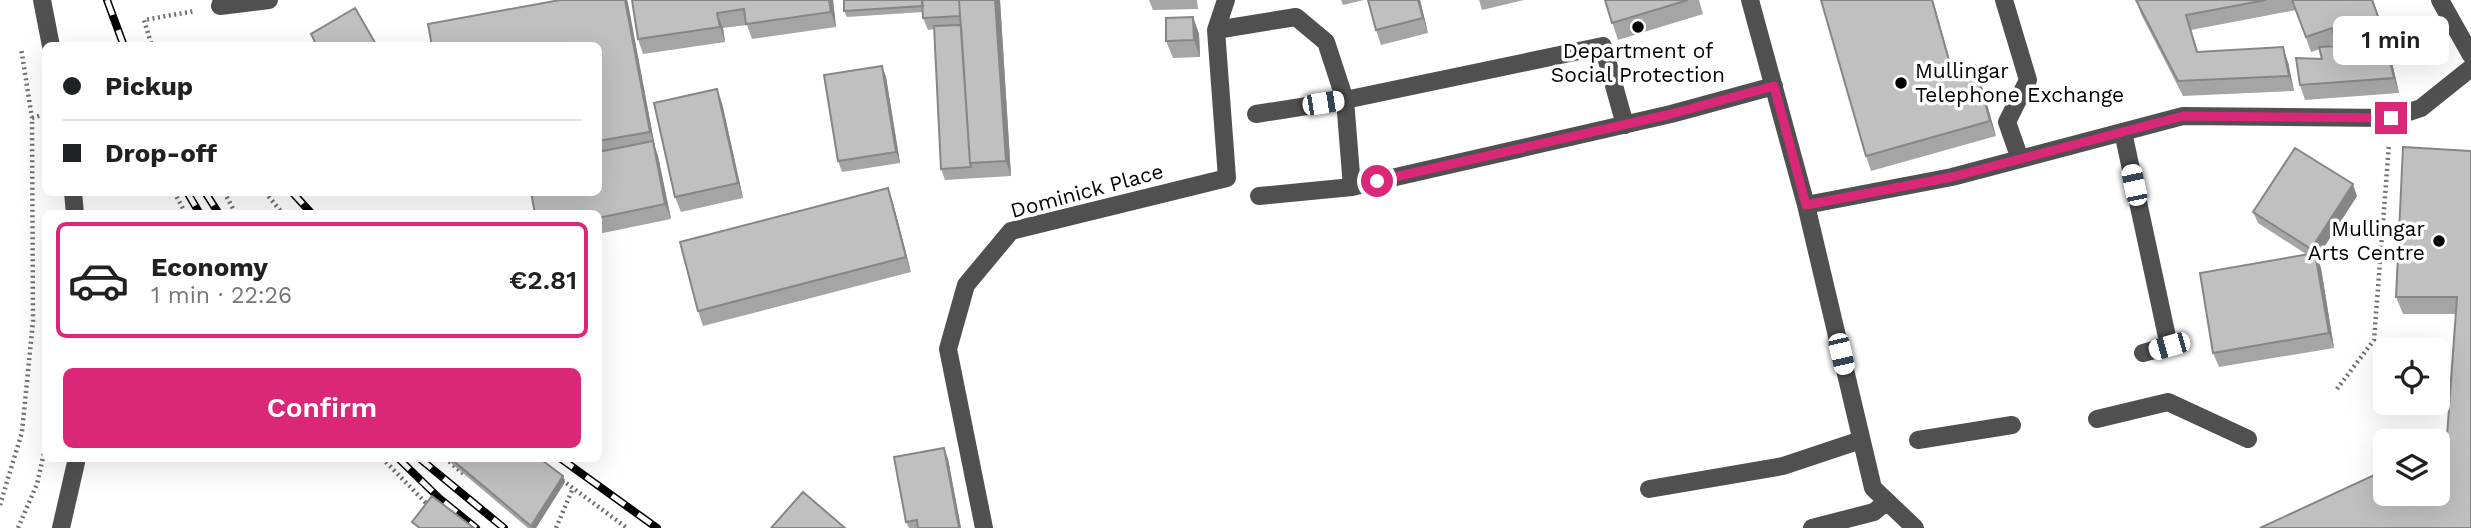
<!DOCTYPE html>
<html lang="en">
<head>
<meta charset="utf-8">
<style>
  :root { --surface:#fff; --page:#f6f6f6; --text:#202124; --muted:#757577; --line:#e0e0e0; --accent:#db2777 }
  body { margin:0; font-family:"Work Sans",sans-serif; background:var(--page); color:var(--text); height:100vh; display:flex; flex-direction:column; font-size:26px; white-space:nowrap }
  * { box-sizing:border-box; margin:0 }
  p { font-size:23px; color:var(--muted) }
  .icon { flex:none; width:38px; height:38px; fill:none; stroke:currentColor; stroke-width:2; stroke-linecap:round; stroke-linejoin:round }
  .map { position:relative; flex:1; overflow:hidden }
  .details { position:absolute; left:42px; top:210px; width:560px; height:252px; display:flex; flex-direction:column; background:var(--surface); border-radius:10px; box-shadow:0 7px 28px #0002 }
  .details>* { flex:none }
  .top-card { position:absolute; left:42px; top:42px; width:560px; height:154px; border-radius:10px; box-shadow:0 7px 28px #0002; display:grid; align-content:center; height:154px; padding:0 21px; background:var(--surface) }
  .fabs { position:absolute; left:2373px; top:338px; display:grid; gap:14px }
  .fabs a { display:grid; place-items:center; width:77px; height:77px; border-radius:10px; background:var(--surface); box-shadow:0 7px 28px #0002; font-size:35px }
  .end { position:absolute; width:32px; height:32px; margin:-16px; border:9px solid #db2777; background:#fff; box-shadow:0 0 0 4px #fff }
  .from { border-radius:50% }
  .bubble { position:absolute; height:49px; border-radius:10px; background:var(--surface); box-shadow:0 7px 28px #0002; font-size:23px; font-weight:600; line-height:49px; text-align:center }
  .car { position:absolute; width:21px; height:42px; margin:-21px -10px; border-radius:9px; box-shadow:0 0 5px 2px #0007; background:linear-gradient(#fff 24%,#345 0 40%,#fff 0 76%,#345 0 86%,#fff 0) }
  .top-card b { display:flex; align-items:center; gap:24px; height:66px; font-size:26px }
  .top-card b+b { border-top:2px solid var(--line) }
  .top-card i { width:18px; height:18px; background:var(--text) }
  ul { padding:12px 0 0; list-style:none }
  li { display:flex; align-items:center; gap:21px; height:116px; margin:0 14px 10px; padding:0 7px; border:4px solid var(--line); border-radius:10px }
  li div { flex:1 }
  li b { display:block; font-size:26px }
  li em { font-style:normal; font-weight:600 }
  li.selected { border-color:var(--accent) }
  li>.icon { width:63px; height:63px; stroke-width:1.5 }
  .button { display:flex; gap:14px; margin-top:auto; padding:14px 21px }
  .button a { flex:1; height:80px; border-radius:10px; background:var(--accent); color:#fff; font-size:28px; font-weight:600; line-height:80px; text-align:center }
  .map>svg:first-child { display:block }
</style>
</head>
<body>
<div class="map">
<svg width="2471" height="528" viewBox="0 0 2471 528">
  <rect width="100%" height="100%" fill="#fff"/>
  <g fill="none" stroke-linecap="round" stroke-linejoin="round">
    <path stroke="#727272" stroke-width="4.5" stroke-dasharray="2 3.5" stroke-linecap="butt" d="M 146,46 L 151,43 L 144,20 L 195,11
      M 32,118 L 46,114
      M 174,192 L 186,214
      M 224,192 L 236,214
      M 265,192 L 283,214
      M 2337,389 L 2374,340 L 2389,144
      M 382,458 L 428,505
      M 445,458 L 466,476
      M 562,480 L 627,528
      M 0,505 L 22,432 L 33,321 L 32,118 L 21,48
      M 18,528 L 37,484 L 46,444
      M 556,528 L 573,488"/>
    <path stroke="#505050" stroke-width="18" d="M 42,0 L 51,46
      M 222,0 L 220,6 L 269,0
      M 1750,0 L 1806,205 L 1873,488 L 1915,528
      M 2004,0 L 2028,80 L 2007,122 L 2020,159
      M 2440,0 L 2471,55
      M 1216,30 L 1296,17 L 1326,42 L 1345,100 L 1352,187
      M 1256,114 L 1345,100 L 1603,46 L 1625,125
      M 2123,132 L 2169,346 L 2143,353
      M 73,192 L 75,214
      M 1259,196 L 1352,187 L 1671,114 L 1774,86
      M 1806,205 L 1952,177 L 2183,116 L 2391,118 L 2421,108 L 2471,68
      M 2097,419 L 2168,402 L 2248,439
      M 1918,440 L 2012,425
      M 1649,489 L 1783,466 L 1861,440
      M 61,528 L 77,458
      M 984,528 L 948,349 L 966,285 L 1011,231 L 1227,178 L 1216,30 L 1226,0
      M 1812,528 L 1874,512 L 1887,501"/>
    <g stroke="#000" stroke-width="8">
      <path id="rail" d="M 107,0 L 124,46
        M 187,192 L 200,214
        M 205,192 L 219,214
        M 292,192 L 312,214
        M 398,458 L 439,498 L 476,528
        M 419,458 L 504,528
        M 560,458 L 657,528"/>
    </g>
    <use href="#rail" stroke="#fff" stroke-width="5" stroke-dasharray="16" stroke-linecap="butt"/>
  </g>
  <path fill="#a5a5a5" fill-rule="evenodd" d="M 560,0 L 627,0 L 655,147 L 658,156 L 671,219 L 598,234 L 598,46 Z
    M 632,0 L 833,0 L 836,27 L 752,39 L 747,25 L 723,28 L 725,42 L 643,54 L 638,39 Z
    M 844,0 L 1000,0 L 1011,176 L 945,180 L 941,169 L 935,29 L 928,30 L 923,18 L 923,12 L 847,17 L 844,11 Z
    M 1149,0 L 1197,0 L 1198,9 L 1153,10 Z
    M 1341,0 L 1364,0 L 1343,5 Z
    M 1420,0 L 1428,33 L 1381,45 L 1376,30 Z
    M 1479,0 L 1524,0 L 1482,10 Z
    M 1605,0 L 1699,0 L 1703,14 L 1618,40 Z
    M 2136,0 L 2373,0 L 2388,45 L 2399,93 L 2305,100 L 2300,85 L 2322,59 L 2320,49 L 2311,52 L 2296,10 L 2191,30 L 2198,52 L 2288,62 L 2294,91 L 2183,96 L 2141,14 ZM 2337,43 L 2337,46 L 2326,47 Z
    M 1193,17 L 1199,34 L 1200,57 L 1173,58 L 1166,41 Z
    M 882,66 L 886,77 L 900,163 L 842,172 L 838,161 Z
    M 1953,71 L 1980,80 L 1996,136 L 1871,171 L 1866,156 Z
    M 722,103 L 743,198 L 681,212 L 675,197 Z
    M 2471,151 L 2471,528 L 2385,470 L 2447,436 L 2456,314 L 2403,314 L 2396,297 Z
    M 888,188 L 893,203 L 911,272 L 703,326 L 698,311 Z
    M 2357,196 L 2317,258 L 2321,268 L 2334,348 L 2219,367 L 2213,353 L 2306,254 L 2258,223 L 2253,212 Z
    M 944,448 L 948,459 L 961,528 L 909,528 L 906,522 Z
    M 445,458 L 539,458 L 563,476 L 565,482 L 536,528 L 528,528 Z"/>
  <path fill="#868686" d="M 625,0 L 627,0 L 628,3 L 655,147 L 650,132 Z
    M 829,0 L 833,0 L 836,27 L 831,12 Z
    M 995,0 L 1000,0 L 1011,176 L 1006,161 Z
    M 1418,0 L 1420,0 L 1428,33 L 1423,18 Z
    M 1932,0 L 1933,0 L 1957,86 L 1952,71 Z
    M 2373,0 L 2388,45 L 2399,93 L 2394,78 Z
    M 717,13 L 723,28 L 725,42 L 720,27 Z
    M 1193,17 L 1199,34 L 1200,57 L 1194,40 Z
    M 2283,47 L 2288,62 L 2294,91 L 2289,76 Z
    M 1975,65 L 1980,80 L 1996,136 L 1990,121 Z
    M 882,66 L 886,77 L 900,163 L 896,152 Z
    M 717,89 L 722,103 L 743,198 L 738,183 Z
    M 653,141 L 658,156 L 671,219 L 665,204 Z
    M 2353,184 L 2357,196 L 2317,258 L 2321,268 L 2334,348 L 2329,333 L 2316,260 L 2311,249 Z
    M 888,188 L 893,203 L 911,272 L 906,257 Z
    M 944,448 L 948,459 L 961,528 L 959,528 Z
    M 563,476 L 565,482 L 536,528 L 532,528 L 531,526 Z"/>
  <path fill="#c0c0c0" stroke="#868686" stroke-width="2" d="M 560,0 L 625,0 L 650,132 L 598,141 L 598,46 L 432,46 L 428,24 Z
    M 632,0 L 829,0 L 831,12 L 746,24 L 744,9 L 717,13 L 720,27 L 638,39 Z
    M 844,0 L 922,0 L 923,6 L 844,11 Z
    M 922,0 L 959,0 L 960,16 L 923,18 Z
    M 959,0 L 995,0 L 1006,161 L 970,163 Z
    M 1368,0 L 1418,0 L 1423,18 L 1376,30 Z
    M 1605,0 L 1688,0 L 1612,23 Z
    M 1821,0 L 1932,0 L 1952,71 L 1975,65 L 1990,121 L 1866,156 Z
    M 2136,0 L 2266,0 L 2186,15 L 2197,52 L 2283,47 L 2289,76 L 2178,81 Z
    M 2292,0 L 2372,0 L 2383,30 L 2394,78 L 2300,85 L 2296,58 L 2322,59 L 2319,47 L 2337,46 L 2332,28 L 2306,37 Z
    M 355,8 L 377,46 L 317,46 L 311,34 Z
    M 1193,17 L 1194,40 L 1166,41 L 1166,18 Z
    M 961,25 L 970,163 L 971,167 L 941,169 L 934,26 Z
    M 882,66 L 896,152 L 838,161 L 824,75 Z
    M 717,89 L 738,183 L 675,197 L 654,103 Z
    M 653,141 L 665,204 L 598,218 L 598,214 L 535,214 L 531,192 L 598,192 L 598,152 Z
    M 2403,147 L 2471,151 L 2471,528 L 2260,528 L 2385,470 L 2385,494 L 2438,494 L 2438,441 L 2447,436 L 2457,297 L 2396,297 Z
    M 2295,148 L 2353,184 L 2311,249 L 2253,212 Z
    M 888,188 L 906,257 L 698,311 L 680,242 Z
    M 2315,253 L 2329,333 L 2213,353 L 2200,273 Z
    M 944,448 L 959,528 L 918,528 L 917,520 L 906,522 L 894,457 Z
    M 450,458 L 539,458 L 563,476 L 531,526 Z
    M 803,492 L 845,528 L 771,528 Z
    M 432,496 L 474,528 L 420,528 L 412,522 Z"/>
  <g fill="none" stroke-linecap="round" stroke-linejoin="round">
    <path stroke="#db2777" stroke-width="9" d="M 1377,181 L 1671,114 L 1774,86 L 1806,205 L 1952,177 L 2183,116 L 2391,118"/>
  </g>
  <g fill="#000" stroke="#fff" stroke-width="2.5">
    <circle cx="1638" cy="27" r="7"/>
    <circle cx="1901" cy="83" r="7"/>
    <circle cx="2439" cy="241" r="7"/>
  </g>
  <g text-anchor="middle" stroke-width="7" stroke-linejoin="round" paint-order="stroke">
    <g font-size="21" fill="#000" stroke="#fff">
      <text x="1638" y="58">Department of<tspan x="1638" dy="24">Social Protection</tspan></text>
      <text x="1915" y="78" text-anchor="start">Mullingar<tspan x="1915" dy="24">Telephone Exchange</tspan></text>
      <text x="2425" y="236" text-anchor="end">Mullingar<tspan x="2425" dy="24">Arts Centre</tspan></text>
    </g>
    <g font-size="21" fill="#000" stroke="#fff">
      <text transform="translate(1087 191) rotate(-15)" y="7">Dominick Place</text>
    </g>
  </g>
</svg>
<div class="fabs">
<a><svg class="icon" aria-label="locate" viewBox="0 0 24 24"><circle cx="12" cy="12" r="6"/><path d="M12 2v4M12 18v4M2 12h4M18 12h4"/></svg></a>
<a><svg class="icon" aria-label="layers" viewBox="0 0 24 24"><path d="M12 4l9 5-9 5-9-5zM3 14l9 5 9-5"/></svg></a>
</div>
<i class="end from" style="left:1377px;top:181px"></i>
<i class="end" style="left:2391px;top:118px"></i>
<div class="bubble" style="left:2333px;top:16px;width:116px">1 min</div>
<i class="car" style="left:1323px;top:103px;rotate:81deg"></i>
<i class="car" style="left:2134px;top:185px;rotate:348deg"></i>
<i class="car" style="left:2169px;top:346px;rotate:254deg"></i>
<i class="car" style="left:1841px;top:354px;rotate:167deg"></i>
<div class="top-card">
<b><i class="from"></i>Pickup</b>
<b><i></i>Drop-off</b>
</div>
<section class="details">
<ul>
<li class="selected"><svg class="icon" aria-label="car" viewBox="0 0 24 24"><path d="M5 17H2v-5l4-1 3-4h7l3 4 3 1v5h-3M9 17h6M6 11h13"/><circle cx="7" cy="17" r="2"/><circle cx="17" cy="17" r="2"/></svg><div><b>Economy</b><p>1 min · 22:26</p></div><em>€2.81</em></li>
</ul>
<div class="button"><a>Confirm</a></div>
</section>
</div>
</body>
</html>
